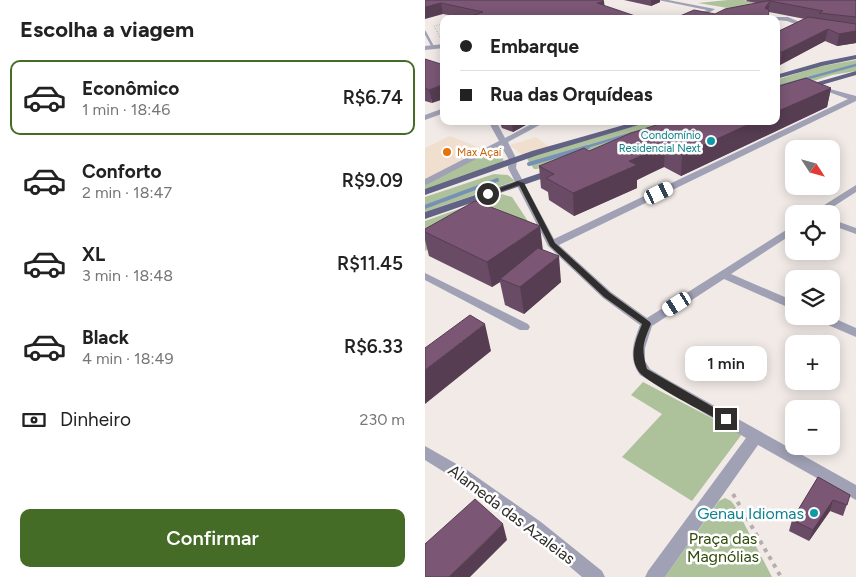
<!DOCTYPE html>
<html lang="pt">
<head>
<meta charset="utf-8">
<style>
  :root { --surface:#fff; --page:#f2f2f2; --text:#222; --muted:#767676; --line:#e0e0e0; --accent:#456c26 }
  body { margin:0; font-family:Figtree,sans-serif; background:var(--page); color:var(--text); height:100vh; display:flex; flex-direction:column; font-size:19px; white-space:nowrap }
  * { box-sizing:border-box; margin:0 }
  p { font-size:16px; color:var(--muted) }
  .icon { flex:none; width:28px; height:28px; fill:none; stroke:currentColor; stroke-width:2; stroke-linecap:round; stroke-linejoin:round }
  .map { position:relative; flex:1; overflow:hidden }
  .drawer { display:flex; flex-direction:column; background:var(--surface); width:425px }
  .drawer>* { flex:none }
  .banner { position:absolute; left:15px; top:15px; width:340px; height:110px; border-radius:10px; box-shadow:0 2px 12px #0003; display:grid; align-content:center; height:110px; padding:0 20px; background:var(--surface) }
  .needle { width:32px; rotate:126deg }
  .tools { position:absolute; left:360px; top:140px; display:grid; gap:10px }
  .tools a { display:grid; place-items:center; width:55px; height:55px; border-radius:10px; background:var(--surface); box-shadow:0 2px 12px #0003; font-size:25px }
  .end { position:absolute; width:22px; height:22px; margin:-11px; border:6px solid #302e2c; background:#fff; box-shadow:0 0 0 2px #fff }
  .from { border-radius:50% }
  .bubble { position:absolute; height:35px; border-radius:10px; background:var(--surface); box-shadow:0 2px 12px #0003; font-size:16px; font-weight:600; line-height:35px; text-align:center }
  .car { position:absolute; width:15px; height:30px; margin:-15px -8px; border-radius:6px; box-shadow:0 0 4px 1px #0007; background:linear-gradient(#fff 24%,#345 0 40%,#fff 0 76%,#345 0 86%,#fff 0) }
  .banner b { display:flex; align-items:center; gap:18px; height:48px; font-size:19px }
  .banner b+b { border-top:1px solid var(--line) }
  .banner i { width:12px; height:12px; background:var(--text) }
  ul { padding:0; list-style:none }
  li { display:flex; align-items:center; gap:15px; height:75px; margin:0 10px 8px; padding:0 10px; border:2px solid transparent; border-radius:10px }
  li div { flex:1 }
  li b { display:block; font-size:19px }
  li em { font-style:normal; font-weight:600 }
  li.on { border-color:var(--accent) }
  li>.icon { width:45px; height:45px; stroke-width:1.5 }
  h2 { padding:0 20px; font-size:22px; line-height:60px }
  .pay { display:flex; align-items:center; gap:12px; height:55px; padding:0 20px; font-size:19px }
  .pay p { margin-inline-start:auto }
  .action { display:flex; gap:10px; margin-top:auto; padding:10px 20px }
  .action a { flex:1; height:58px; border-radius:10px; background:var(--accent); color:#fff; font-size:20px; font-weight:600; line-height:58px; text-align:center }
  main { display:flex; flex:1; min-height:0 }
  .map>svg:first-child { display:block }
</style>
</head>
<body>
<main>
<section class="drawer">
<h2>Escolha a viagem</h2>
<ul>
<li class="on"><svg class="icon" aria-label="car" viewBox="0 0 24 24"><path d="M5 17H2v-5l4-1 3-4h7l3 4 3 1v5h-3M9 17h6M6 11h13"/><circle cx="7" cy="17" r="2"/><circle cx="17" cy="17" r="2"/></svg><div><b>Econômico</b><p>1 min · 18:46</p></div><em>R$6.74</em></li>
<li><svg class="icon" aria-label="car" viewBox="0 0 24 24"><path d="M5 17H2v-5l4-1 3-4h7l3 4 3 1v5h-3M9 17h6M6 11h13"/><circle cx="7" cy="17" r="2"/><circle cx="17" cy="17" r="2"/></svg><div><b>Conforto</b><p>2 min · 18:47</p></div><em>R$9.09</em></li>
<li><svg class="icon" aria-label="car" viewBox="0 0 24 24"><path d="M5 17H2v-5l4-1 3-4h7l3 4 3 1v5h-3M9 17h6M6 11h13"/><circle cx="7" cy="17" r="2"/><circle cx="17" cy="17" r="2"/></svg><div><b>XL</b><p>3 min · 18:48</p></div><em>R$11.45</em></li>
<li><svg class="icon" aria-label="car" viewBox="0 0 24 24"><path d="M5 17H2v-5l4-1 3-4h7l3 4 3 1v5h-3M9 17h6M6 11h13"/><circle cx="7" cy="17" r="2"/><circle cx="17" cy="17" r="2"/></svg><div><b>Black</b><p>4 min · 18:49</p></div><em>R$6.33</em></li>
</ul>
<div class="pay"><svg class="icon" aria-label="cash" viewBox="0 0 24 24"><path d="M3 7h18v10H3z"/><circle cx="12" cy="12" r="2"/></svg>Dinheiro<p>230 m</p></div>
<div class="action"><a>Confirmar</a></div>
</section>
<div class="map">
<svg width="431" height="577" viewBox="0 0 431 577">
  <rect width="100%" height="100%" fill="#f1eae7"/>
  <path fill="#f0dfce" d="M 25,136 L 58,149 L 0,180 L 0,148 Z
    M 111,137 L 125,147 L 98,156 L 85,145 Z"/>
  <path fill="#adc19a" d="M 303,0 L 319,0 L 333,4 L 321,11 L 273,3 Z
    M 431,60 L 431,71 L 407,75 L 351,93 L 351,80 L 392,67 Z
    M 227,121 L 261,121 L 112,169 L 109,169 L 102,159 L 106,156 Z
    M 73,145 L 79,162 L 0,190 L 0,183 Z
    M 69,174 L 83,175 L 90,181 L 0,212 L 0,197 Z
    M 76,194 L 87,197 L 116,241 L 55,218 L 0,251 L 0,221 Z
    M 218,382 L 317,434 L 267,501 L 197,457 L 237,414 L 206,395 Z
    M 300,498 L 306,501 L 310,506 L 347,577 L 240,577 L 294,501 Z"/>
  <g fill="none" stroke-linecap="round" stroke-linejoin="round">
    <path stroke="#7791b6" stroke-width="2.5" d="M 351,87 L 431,65
      M 158,148 L 208,133"/>
    <path stroke="#7791b6" stroke-width="4" d="M 104,164 L 163,147
      M 0,207 L 72,180"/>
    <path stroke="#b4aeac" stroke-width="1" stroke-dasharray="1 2" stroke-linecap="butt" d="M 15,37 L 9,26 L 19,24"/>
    <path stroke="#b4aeac" stroke-width="4" stroke-dasharray="4 5" stroke-linecap="butt" d="M 308,494 L 356,577"/>
    <path stroke="#a0a1b4" stroke-width="2.5" d="M 0,32 L 8,47"/>
    <path fill="#a0a1b4" fill-rule="evenodd" d="M 233,0 L 243,0 L 290,9 L 274,19 L 267,19 L 267,17 L 282,10 Z
      M 343,17 L 363,17 L 389,28 L 384,29 L 362,21 L 341,19 Z
      M 19,44 L 19,48 L 0,50 L 0,46 Z
      M 390,85 L 431,96 L 431,101 L 134,245 L 186,292 L 222,318 L 369,225 L 369,233 L 306,274 L 369,301 L 369,310 L 299,279 L 227,326 L 220,348 L 220,361 L 225,369 L 245,381 L 431,485 L 431,500 L 333,445 L 240,577 L 220,577 L 223,571 L 321,438 L 215,375 C 203,359 208,343 215,325 L 178,298 L 123,246 L 83,168 L 84,160 L 76,146 L 3,184 L 0,185 L 0,179 L 74,141 L 63,121 L 71,121 L 80,138 L 112,121 L 122,121 L 83,142 L 92,160 L 91,168 L 129,239 L 423,99 L 390,87 Z
      M 19,108 L 19,113 L 0,120 L 0,115 Z
      M 431,185 L 431,192 L 397,214 L 385,214 Z
      M 406,219 L 431,228 L 431,234 L 406,225 Z
      M 0,273 L 103,324 L 105,327 L 103,330 L 95,330 L 0,280 Z
      M 387,316 L 404,316 L 431,328 L 431,337 L 389,319 Z
      M 0,446 L 42,470 L 116,522 L 177,571 L 180,577 L 157,577 L 104,532 L 32,480 L 0,460 Z"/>
    <path fill="#626285" fill-rule="evenodd" d="M 431,55 L 431,59 L 397,66 L 351,79 L 351,75 L 396,62 Z
      M 431,71 L 431,75 L 351,98 L 351,94 Z
      M 213,121 L 227,121 L 113,155 L 0,195 L 0,189 L 107,151 Z
      M 130,168 L 135,171 L 133,173 L 0,219 L 0,212 Z"/>
  </g>
  <path fill="#6a4b65" d="M 0,0 L 176,0 L 38,18 L 18,14 Z
    M 199,0 L 235,0 L 235,2 L 226,6 Z
    M 322,0 L 431,0 L 431,43 L 412,46 L 400,41 L 355,65 L 351,64 L 352,32 L 380,19 L 344,12 L 290,14 L 331,3 L 321,1 Z
    M 17,25 L 19,25 L 19,36 Z
    M 0,59 L 7,103 L 0,101 Z
    M 406,88 L 402,107 L 256,176 L 239,167 L 229,171 L 212,180 L 212,188 L 149,216 L 124,200 L 123,192 L 116,188 L 114,166 L 164,151 Z
    M 74,121 L 108,121 L 88,132 L 77,128 Z
    M 0,229 L 118,250 L 136,282 L 99,314 L 80,305 L 75,282 L 67,287 L 4,256 L 0,240 Z
    M 393,477 L 425,495 L 418,516 L 405,511 L 384,541 L 364,531 L 367,520 Z"/>
  <path fill="#563d52" d="M 226,0 L 235,0 L 235,2 L 226,6 Z
    M 179,1 L 180,11 L 172,3 Z
    M 345,1 L 343,12 L 340,8 Z
    M 16,3 L 18,14 L 0,19 L 0,7 Z
    M 403,29 L 400,41 L 355,65 L 357,52 Z
    M 431,31 L 431,43 L 412,46 L 414,34 Z
    M 19,84 L 19,99 L 7,103 L 4,90 Z
    M 406,88 L 402,107 L 256,176 L 257,155 L 331,121 L 351,121 L 351,112 Z
    M 91,121 L 108,121 L 88,132 L 87,123 Z
    M 240,146 L 239,167 L 212,180 L 212,188 L 149,216 L 148,193 L 204,161 Z
    M 115,226 L 118,251 L 75,279 L 75,282 L 67,287 L 62,262 Z
    M 134,256 L 136,282 L 99,314 L 95,287 Z
    M 60,324 L 66,351 L 0,404 L 0,370 Z
    M 408,500 L 405,511 L 384,541 L 388,530 Z
    M 78,524 L 82,540 L 45,577 L 24,577 Z"/>
  <path fill="#7b5775" stroke="#563d52" d="M 0,0 L 176,0 L 179,1 L 172,3 L 219,19 L 37,19 L 58,12 L 16,3 L 0,7 Z
    M 347,0 L 431,0 L 431,17 L 394,13 L 398,11 L 345,1 L 340,8 L 344,10 L 343,19 L 248,19 L 269,10 L 290,14 L 300,9 Z
    M 383,17 L 431,24 L 431,31 L 414,34 L 403,29 L 357,52 L 351,51 L 351,35 L 355,33 L 352,32 Z
    M 0,59 L 19,65 L 19,84 L 4,90 L 0,88 Z
    M 381,78 L 406,88 L 351,112 L 351,87 Z
    M 81,121 L 91,121 L 87,123 Z
    M 244,121 L 331,121 L 257,155 L 240,146 L 230,150 L 204,161 L 212,165 L 148,193 L 121,178 L 129,174 L 114,166 L 159,148 L 164,151 L 206,133 Z
    M 50,201 L 115,226 L 62,262 L 0,232 L 0,229 Z
    M 113,248 L 134,256 L 95,287 L 75,279 Z
    M 45,315 L 60,324 L 0,370 L 0,348 Z
    M 393,477 L 425,495 L 422,505 L 408,500 L 388,530 L 367,520 Z
    M 50,499 L 78,524 L 24,577 L 0,577 L 0,544 Z"/>
  <path fill="#302e2c" d="M 93,181 L 99,183 L 130,243 L 185,293 L 225,322 L 226,324 C 218,343 216,348 222,369 L 304,416 L 304,422 L 297,422 C 281,413 224,384 214,372 C 203,357 211,339 217,324 L 179,297 L 125,246 L 94,185 L 63,196 L 60,194 Z"/>
  <g fill="#0f9aa8" stroke="#fff" stroke-width="2">
    <circle cx="286" cy="141" r="5"/>
    <circle cx="389" cy="513" r="5"/>
  </g>
  <circle fill="#e8710a" stroke="#fff" stroke-width="2" cx="22" cy="152" r="5"/>
  <g text-anchor="middle" stroke-width="5" stroke-linejoin="round" paint-order="stroke">
    <g font-size="11" fill="#0d838f" stroke="#fff" text-anchor="end">
      <text x="276" y="139">Condomínio<tspan x="276" dy="13">Residencial Next</tspan></text>
    </g>
    <g font-size="11" fill="#c56008" stroke="#fff" text-anchor="start">
      <text x="32" y="156">Max Açaí</text>
    </g>
    <g font-size="16" fill="#0d838f" stroke="#fff" text-anchor="end">
      <text x="379" y="519">Genau Idiomas</text>
    </g>
    <g font-size="16" fill="#302e2c" stroke="#fff">
      <text transform="translate(87 514) rotate(37)" y="6">Alameda das Azaleias</text>
    </g>
    <g font-size="16" fill="#2e4908" stroke="#fff">
      <text x="298" y="544">Praça das<tspan x="298" dy="18">Magnólias</tspan></text>
    </g>
  </g>
</svg>
<div class="tools">
<a><svg class="needle" viewBox="-14 -14 28 28"><path d="M0-13l5 13h-10z" fill="#e53935"/><path d="M0 13l5-13h-10z" fill="#767676"/></svg></a>
<a><svg class="icon" aria-label="locate" viewBox="0 0 24 24"><circle cx="12" cy="12" r="6"/><path d="M12 2v4M12 18v4M2 12h4M18 12h4"/></svg></a>
<a><svg class="icon" aria-label="layers" viewBox="0 0 24 24"><path d="M12 4l9 5-9 5-9-5zM3 14l9 5 9-5"/></svg></a>
<a>+</a>
<a>−</a>
</div>
<i class="end from" style="left:63px;top:194px"></i>
<i class="end" style="left:301px;top:419px"></i>
<div class="bubble" style="left:260px;top:346px;width:82px">1 min</div>
<i class="car" style="left:234px;top:193px;rotate:64deg"></i>
<i class="car" style="left:252px;top:304px;rotate:238deg"></i>
<div class="banner">
<b><i class="from"></i>Embarque</b>
<b><i></i>Rua das Orquídeas</b>
</div>
</div>
</main>
</body>
</html>
